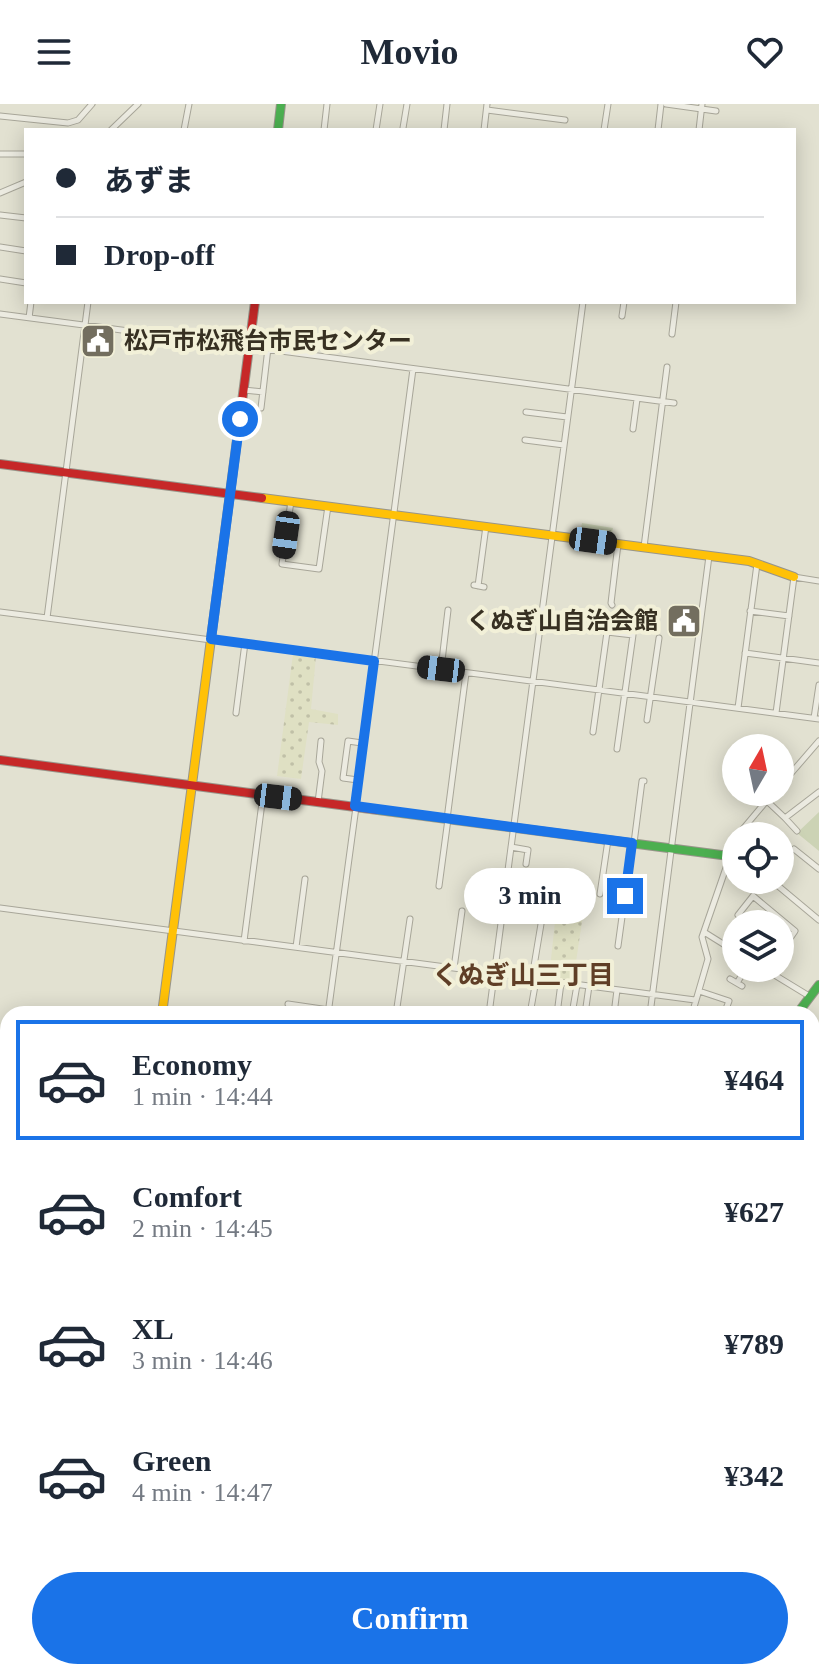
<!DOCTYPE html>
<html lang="en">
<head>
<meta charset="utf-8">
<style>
  :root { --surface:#fff; --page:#f2f2f3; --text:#1f2937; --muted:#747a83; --line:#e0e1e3; --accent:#1a73e8 }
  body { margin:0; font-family:"Times New Roman","Noto Sans JP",serif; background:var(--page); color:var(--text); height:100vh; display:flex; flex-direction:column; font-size:30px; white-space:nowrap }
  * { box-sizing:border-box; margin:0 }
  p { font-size:26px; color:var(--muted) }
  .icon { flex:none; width:44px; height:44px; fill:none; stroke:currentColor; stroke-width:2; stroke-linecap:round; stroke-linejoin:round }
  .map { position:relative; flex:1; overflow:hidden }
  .drawer { position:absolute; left:0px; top:902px; width:820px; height:674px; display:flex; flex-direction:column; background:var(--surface); border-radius:24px 24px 0 0; box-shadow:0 4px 20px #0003 }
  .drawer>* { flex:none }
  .top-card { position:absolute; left:24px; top:24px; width:772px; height:176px; border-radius:0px; box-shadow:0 4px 20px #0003; display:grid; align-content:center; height:176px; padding:0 32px; background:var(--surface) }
  .needle { width:52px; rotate:9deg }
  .controls { position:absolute; left:722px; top:630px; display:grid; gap:16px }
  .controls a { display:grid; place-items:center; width:72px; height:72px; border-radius:50%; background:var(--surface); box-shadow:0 4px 20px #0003; font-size:40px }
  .end { position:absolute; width:36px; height:36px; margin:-18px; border:10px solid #1a73e8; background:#fff; box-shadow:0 0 0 4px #fff }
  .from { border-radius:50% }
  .bubble { position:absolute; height:56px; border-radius:28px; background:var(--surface); box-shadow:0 4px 20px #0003; font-size:26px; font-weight:600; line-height:56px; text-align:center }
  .car { position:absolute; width:24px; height:48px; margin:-24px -12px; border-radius:10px; box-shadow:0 0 6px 2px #0007; background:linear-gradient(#222 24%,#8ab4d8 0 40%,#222 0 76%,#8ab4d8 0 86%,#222 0) }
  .top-card b { display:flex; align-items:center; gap:28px; height:76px; font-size:30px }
  .top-card b+b { border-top:2px solid var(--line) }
  .top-card i { width:20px; height:20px; background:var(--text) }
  ul { padding:14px 0 0; list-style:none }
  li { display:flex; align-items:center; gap:24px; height:120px; margin:0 16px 12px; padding:0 16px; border:4px solid transparent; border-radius:0px }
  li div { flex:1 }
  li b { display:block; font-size:30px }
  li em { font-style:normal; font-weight:600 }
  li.selected { border-color:var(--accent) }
  li>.icon { width:72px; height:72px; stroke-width:1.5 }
  .primary-button { display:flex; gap:16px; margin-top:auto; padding:16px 32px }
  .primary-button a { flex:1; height:92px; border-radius:48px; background:var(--accent); color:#fff; font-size:32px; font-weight:600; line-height:92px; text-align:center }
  header { display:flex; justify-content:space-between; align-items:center; height:104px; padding:0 32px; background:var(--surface); font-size:36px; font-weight:600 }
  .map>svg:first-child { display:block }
</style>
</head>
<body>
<header><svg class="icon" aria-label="menu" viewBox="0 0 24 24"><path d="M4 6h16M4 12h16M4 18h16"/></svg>Movio<svg class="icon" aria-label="heart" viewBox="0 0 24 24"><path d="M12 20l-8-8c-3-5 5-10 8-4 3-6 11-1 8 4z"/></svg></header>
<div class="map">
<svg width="819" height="1575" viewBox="0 0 819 1575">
  <defs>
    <pattern id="farmland-dots" width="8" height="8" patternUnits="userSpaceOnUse" patternTransform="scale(2)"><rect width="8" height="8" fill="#dfe0c3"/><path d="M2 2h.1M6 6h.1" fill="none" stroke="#c0c0a7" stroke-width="1.8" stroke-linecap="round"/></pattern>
    <pattern id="forest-firs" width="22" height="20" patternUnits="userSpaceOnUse" patternTransform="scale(2)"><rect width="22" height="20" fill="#ccd3b5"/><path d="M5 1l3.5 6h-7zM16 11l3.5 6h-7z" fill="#b0b59b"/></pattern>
    <pattern id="park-tufts" width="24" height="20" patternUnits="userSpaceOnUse" patternTransform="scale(2)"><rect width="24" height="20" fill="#ccd3b5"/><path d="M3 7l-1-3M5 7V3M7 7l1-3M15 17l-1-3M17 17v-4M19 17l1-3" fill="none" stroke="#b0b59b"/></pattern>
  </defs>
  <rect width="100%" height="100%" fill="#e2e1d1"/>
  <path fill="url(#farmland-dots)" d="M 293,550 L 316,552 L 311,605 L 338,610 L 338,621 L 309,618 L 301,675 L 277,672 Z
    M 556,808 L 583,811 L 573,878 L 549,874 Z
    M 345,1568 L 506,1568 L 499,1570 L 500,1575 L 341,1575 L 339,1570 Z
    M 731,1568 L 784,1568 L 784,1575 L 573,1575 Z"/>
  <path fill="url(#forest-firs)" d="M 0,1300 L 8,1301 L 8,1369 L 2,1363 L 0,1363 Z
    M 812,1500 L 819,1505 L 819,1559 L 812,1560 Z"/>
  <path fill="url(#park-tufts)" d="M 582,419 L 613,424 L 611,432 L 580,428 Z
    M 819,708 L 819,747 L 797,729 Z"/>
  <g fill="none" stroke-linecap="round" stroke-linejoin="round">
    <g stroke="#a8a699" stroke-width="7">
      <path id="street" d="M 666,0 L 716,7
        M 487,6 L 565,16
        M 0,12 L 68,19 L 78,16 L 92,0
        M 403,24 L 407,0
        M 111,26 L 138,0
        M 184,26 L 189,0
        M 324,26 L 327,0
        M 376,26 L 380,0
        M 444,26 L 447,0
        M 484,26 L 487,0
        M 604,26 L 608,0
        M 658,26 L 661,0
        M 699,26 L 702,0
        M 0,50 L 26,50
        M 0,89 L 26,78
        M 0,111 L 26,114
        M 0,143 L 26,147
        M 0,175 L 26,179
        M 88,198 L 47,514 L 211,536
        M 0,210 L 674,299
        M 622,212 L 624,198
        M 29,214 L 31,198
        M 672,230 L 676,198
        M 244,286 L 263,288
        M 261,304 L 268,244
        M 526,308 L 567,313
        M 633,325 L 637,295
        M 525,336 L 564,341
        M 291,397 L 282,460 L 319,465 L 328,402
        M 644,443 L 667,263
        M 474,481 L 484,483
        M 478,482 L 486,422
        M 612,501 L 611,499 L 618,440
        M 750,507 L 789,512
        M 0,508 L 47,514
        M 211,535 L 819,615
        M 745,549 L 819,559
        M 441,565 L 448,506
        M 738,604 L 757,460
        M 236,609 L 245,539
        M 776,609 L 794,473 L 819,477
        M 814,614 L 819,581
        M 647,616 L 659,534
        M 593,628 L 607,528 L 633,531 L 617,645
        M 358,676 L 343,674 L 348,637 L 362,639
        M 780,682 L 819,637
        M 767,697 L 785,714 L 819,688
        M 318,698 L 322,667 L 319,658 L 321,637
        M 355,702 L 413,265
        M 785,714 L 797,727
        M 447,715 L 466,569
        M 737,732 L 774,688
        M 634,739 L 642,677 L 644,677
        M 511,743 L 528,746 L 526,760
        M 794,745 L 819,765
        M 771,776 L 819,816
        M 439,782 L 448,715
        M 600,790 L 608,736
        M 0,804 L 695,896
        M 749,820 L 738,811 L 753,792 L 795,827 L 780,849
        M 704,828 L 736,848
        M 244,837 L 263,691
        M 618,842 L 632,740
        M 296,843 L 305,775
        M 454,864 L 462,807
        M 763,864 L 809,892
        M 532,874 L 541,820
        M 730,875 L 742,882
        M 737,879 L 746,864
        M 699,887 L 729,897 L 724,910
        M 288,900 L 329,906
        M 328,910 L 356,703
        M 396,910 L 410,815
        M 489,910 L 583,198
        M 530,910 L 536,876
        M 557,910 L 561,879
        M 572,910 L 577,881
        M 585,910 L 589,882
        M 614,910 L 617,886
        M 650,910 L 709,452
        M 692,910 L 708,855 L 702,833 L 736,735
        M 812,968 L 819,972
        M 812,1012 L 819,1016
        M 0,1104 L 8,1105
        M 0,1178 L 8,1120
        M 0,1178 L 8,1179
        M 0,1205 L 8,1206
        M 0,1227 L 8,1230
        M 0,1247 L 8,1246
        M 812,1364 L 819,1367
        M 819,1484 L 816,1496 L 819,1498
        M 516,1574 L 677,1568"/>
    </g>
    <g stroke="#98958a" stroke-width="10">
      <path id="fast" d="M 278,26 L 281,0
        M 378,706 L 729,752
        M 797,910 L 819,881
        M 812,1186 L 819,1190
        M 515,1568 L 516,1575
        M 203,1575 L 219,1568"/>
    </g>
    <g stroke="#98958a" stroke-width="10">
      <path id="slow" d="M 262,394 L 749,457 L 794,473
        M 162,910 L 231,382
        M 0,954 L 8,955"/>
    </g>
    <g stroke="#98958a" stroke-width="10">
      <path id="jam" d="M 0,360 L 262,394
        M 231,382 L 255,198
        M 0,656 L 378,706"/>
    </g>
    <use href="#street" stroke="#ecebe1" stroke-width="5"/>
    <use href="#fast" stroke="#4caf50" stroke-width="8"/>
    <use href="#slow" stroke="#ffc107" stroke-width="8"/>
    <use href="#jam" stroke="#c62828" stroke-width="8"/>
    <g stroke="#acaaa2" stroke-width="5">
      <path id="rail" d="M 0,1280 L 8,1282
        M 812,1382 L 819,1383"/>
    </g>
    <use href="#rail" stroke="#f2f0d8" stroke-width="2" stroke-dasharray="6" stroke-linecap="butt"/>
  </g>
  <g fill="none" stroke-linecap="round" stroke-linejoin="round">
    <path stroke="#1a73e8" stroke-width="10" d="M 240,315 L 211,535 L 374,557 L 355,702 L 632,739 L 625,792"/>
  </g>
  <defs>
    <g id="civic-square" transform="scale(1.8)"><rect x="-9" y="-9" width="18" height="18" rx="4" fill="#736e5f" stroke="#f2f0d8"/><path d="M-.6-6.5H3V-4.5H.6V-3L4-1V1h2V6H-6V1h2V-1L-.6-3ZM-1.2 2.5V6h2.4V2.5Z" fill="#fff"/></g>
  </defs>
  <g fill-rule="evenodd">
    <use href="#civic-square" x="98" y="237"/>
    <use href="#civic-square" x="684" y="517"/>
  </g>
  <g text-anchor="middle" stroke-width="8" stroke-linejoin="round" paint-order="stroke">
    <g font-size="24" font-weight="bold" fill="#373022" stroke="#f2f0d8" text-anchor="start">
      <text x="124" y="245">松戸市松飛台市民センター</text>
      <text x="658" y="525" text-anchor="end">くぬぎ山自治会館</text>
    </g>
    <g font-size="26" font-weight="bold" fill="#5f3e26" stroke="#f2f0d8">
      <text x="523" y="880">くぬぎ山三丁目</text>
    </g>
  </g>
</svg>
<div class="controls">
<a><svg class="needle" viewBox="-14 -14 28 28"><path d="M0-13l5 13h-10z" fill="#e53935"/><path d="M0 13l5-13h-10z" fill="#747a83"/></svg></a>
<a><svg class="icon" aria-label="locate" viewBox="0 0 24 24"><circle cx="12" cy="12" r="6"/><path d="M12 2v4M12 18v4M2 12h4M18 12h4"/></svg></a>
<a><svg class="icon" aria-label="layers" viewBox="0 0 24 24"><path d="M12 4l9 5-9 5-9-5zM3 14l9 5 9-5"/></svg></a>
</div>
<i class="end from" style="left:240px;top:315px"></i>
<i class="end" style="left:625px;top:792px"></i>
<div class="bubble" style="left:464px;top:764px;width:132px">3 min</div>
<i class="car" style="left:286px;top:431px;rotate:188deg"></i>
<i class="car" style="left:593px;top:437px;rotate:98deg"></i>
<i class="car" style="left:441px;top:565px;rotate:277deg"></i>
<i class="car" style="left:278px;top:693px;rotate:97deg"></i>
<div class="top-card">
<b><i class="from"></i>あずま</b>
<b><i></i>Drop-off</b>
</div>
<section class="drawer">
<ul>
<li class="selected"><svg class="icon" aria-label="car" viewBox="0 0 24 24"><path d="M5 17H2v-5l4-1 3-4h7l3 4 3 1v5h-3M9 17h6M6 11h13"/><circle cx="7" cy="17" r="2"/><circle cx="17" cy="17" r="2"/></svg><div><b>Economy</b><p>1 min · 14:44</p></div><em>¥464</em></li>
<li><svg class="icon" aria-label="car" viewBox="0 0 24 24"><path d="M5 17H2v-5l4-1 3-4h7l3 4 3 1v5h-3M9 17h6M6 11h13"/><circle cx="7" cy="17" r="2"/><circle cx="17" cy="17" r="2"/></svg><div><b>Comfort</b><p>2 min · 14:45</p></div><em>¥627</em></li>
<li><svg class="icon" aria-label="car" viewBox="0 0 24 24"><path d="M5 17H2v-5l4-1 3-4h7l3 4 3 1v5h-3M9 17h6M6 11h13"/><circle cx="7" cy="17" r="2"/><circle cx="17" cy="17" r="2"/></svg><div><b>XL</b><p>3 min · 14:46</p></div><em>¥789</em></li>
<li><svg class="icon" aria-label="car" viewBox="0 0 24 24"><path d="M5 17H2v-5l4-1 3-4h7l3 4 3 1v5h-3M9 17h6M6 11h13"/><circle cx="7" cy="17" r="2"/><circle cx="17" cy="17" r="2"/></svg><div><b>Green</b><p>4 min · 14:47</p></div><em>¥342</em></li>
</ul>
<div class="primary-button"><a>Confirm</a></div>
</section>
</div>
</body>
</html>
